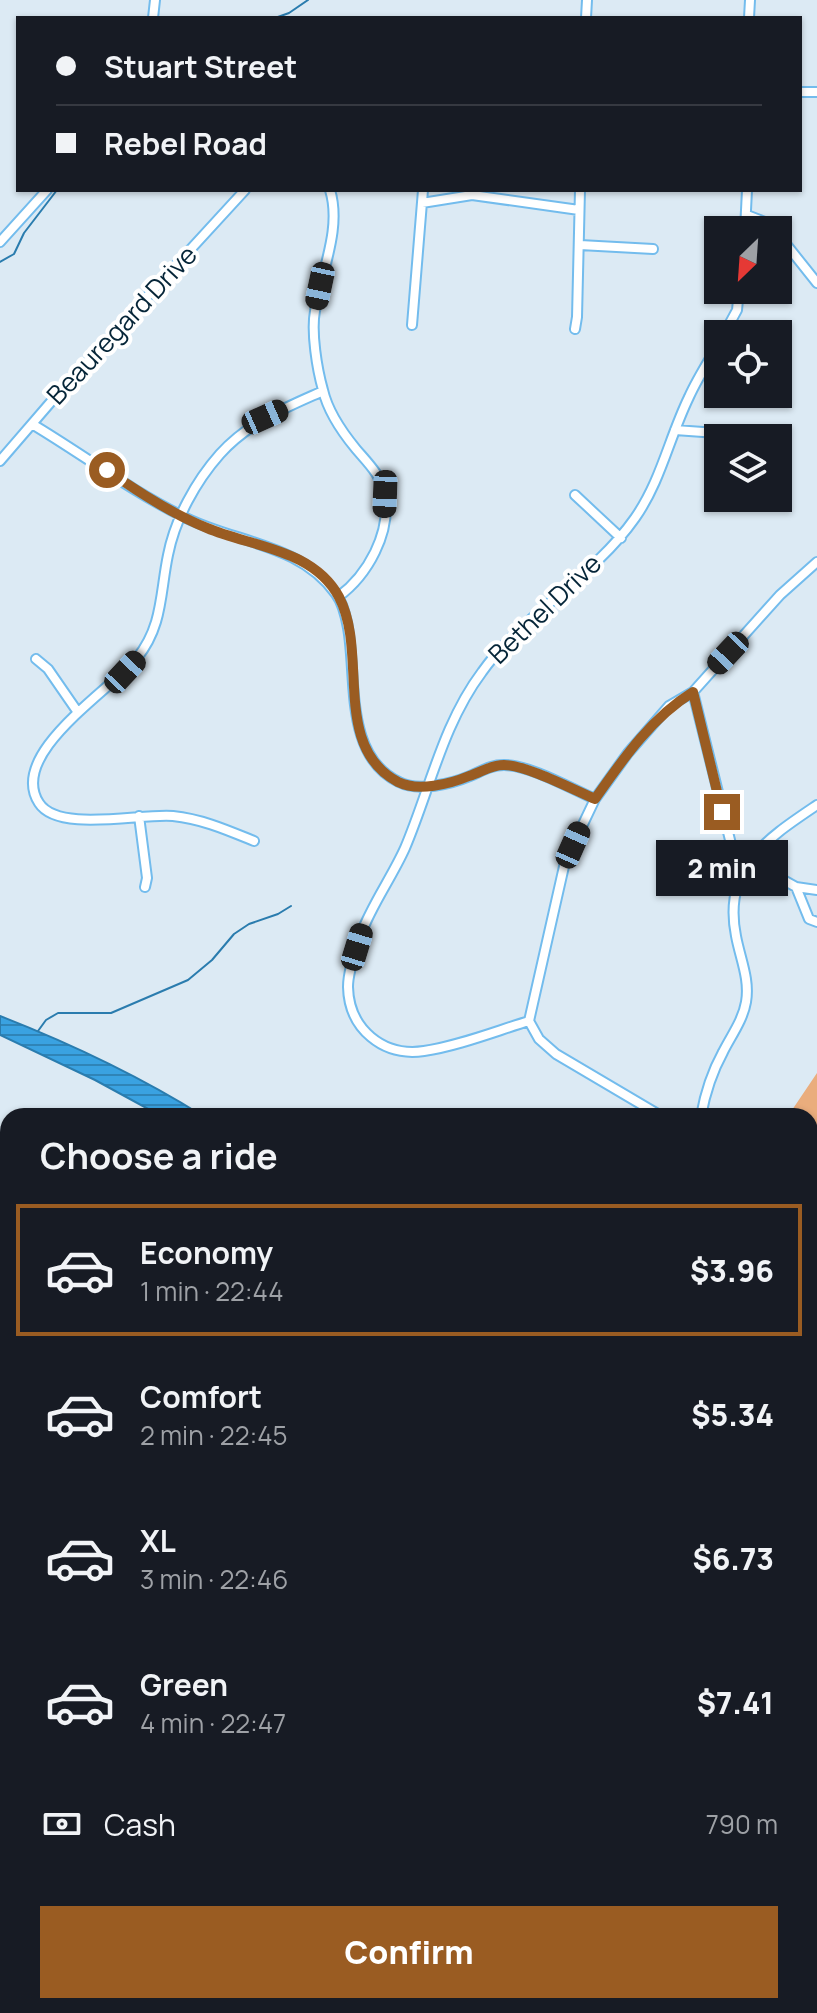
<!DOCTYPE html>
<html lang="en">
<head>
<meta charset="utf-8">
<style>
  :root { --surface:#171b24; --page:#20242c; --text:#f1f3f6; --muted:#9ea1a6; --line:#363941; --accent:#9a5c22 }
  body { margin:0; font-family:Manrope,sans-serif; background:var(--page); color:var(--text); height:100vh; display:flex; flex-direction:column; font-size:30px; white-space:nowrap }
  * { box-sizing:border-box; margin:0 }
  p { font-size:26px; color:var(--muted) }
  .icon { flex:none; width:44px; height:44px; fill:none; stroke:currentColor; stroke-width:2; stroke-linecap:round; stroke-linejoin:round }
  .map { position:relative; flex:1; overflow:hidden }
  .details { position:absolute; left:0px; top:1108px; width:818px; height:906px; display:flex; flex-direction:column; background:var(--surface); border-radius:24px 24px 0 0; box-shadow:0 2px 6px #0004 }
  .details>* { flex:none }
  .hud { position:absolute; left:16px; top:16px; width:786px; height:176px; border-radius:0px; box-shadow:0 2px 6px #0004; display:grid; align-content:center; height:176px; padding:0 40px; background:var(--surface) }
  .needle { width:52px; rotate:205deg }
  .tools { position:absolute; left:704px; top:216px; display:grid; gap:16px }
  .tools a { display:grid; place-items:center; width:88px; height:88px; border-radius:0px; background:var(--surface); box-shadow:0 2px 6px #0004; font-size:40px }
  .end { position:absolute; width:36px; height:36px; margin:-18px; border:10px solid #9a5c22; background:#fff; box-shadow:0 0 0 4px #fff }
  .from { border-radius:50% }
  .bubble { position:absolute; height:56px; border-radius:0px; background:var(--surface); box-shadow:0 2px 6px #0004; font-size:26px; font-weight:800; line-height:56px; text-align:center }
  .car { position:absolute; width:24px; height:48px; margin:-24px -12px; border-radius:10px; box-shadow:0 0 6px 2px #0007; background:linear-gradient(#222 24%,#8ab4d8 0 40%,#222 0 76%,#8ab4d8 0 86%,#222 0) }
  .hud b { display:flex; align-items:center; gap:28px; height:76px; font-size:30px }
  .hud b+b { border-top:2px solid var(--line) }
  .hud i { width:20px; height:20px; background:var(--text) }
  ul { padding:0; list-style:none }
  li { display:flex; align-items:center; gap:24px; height:132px; margin:0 16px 12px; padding:0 24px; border:4px solid transparent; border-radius:0px }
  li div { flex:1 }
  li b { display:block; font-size:30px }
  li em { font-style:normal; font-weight:800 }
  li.active { border-color:var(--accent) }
  li>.icon { width:72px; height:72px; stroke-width:1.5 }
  h2 { padding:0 40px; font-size:36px; line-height:96px }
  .pay { display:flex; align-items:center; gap:20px; height:88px; padding:0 40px; font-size:30px }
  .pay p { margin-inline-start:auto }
  .action { display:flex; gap:16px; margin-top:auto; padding:16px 40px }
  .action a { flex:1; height:92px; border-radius:0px; background:var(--accent); color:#fff; font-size:32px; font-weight:800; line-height:92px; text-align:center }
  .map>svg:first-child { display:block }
</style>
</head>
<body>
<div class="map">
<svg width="817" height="2013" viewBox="0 0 817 2013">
  <defs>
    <pattern id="water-rules" width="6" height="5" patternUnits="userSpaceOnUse" patternTransform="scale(2)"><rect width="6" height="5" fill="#3aa2e1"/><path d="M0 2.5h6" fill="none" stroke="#2f84b7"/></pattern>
  </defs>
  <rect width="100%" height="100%" fill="#dceaf4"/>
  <path fill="#eaad7d" d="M 817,1073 L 817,1248 L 810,1251 L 810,1116 L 788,1116 Z"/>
  <path fill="url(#water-rules)" stroke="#2a7cae" stroke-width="2" d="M 0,1016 C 69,1043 139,1076 203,1116 L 161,1116 L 95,1080 L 0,1035 Z"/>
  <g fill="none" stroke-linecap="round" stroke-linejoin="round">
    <path stroke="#2a7cae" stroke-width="2" d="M 275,18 L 289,13 L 308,0
      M 0,262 L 14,254 L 24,233 L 57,190
      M 38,1031 L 46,1020 L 58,1013 L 111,1013 L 188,980 L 212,960 L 234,934 L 249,924 L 278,914 L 291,906
      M 716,2013 L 721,2006"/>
    <g stroke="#73bced" stroke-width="12">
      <path id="street" d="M 153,18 L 155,0
        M 586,18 L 587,0
        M 749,18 L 750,0
        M 800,92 L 817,92
        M 330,190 C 342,229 321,272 315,311 C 311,332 317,369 323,390 C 328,412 342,432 356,449 C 367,462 382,476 385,495 C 391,533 368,575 338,597
        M 422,203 L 472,195 L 579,210
        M 747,215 L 770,224 L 775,230
        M 745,230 L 747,190
        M 778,234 L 817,283
        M 0,242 L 47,190
        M 580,245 L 653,249
        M 412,325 L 423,190
        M 575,329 L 577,317 L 580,190
        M 724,334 L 737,310 L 739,290
        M 32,424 C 82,454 130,490 182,516 C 234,543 300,543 336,594 C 343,603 346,617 348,628 C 357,678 344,756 399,782 C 418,792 451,784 470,776 C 482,771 490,765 504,765 C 530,765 570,788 595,799
        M 675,430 L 731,434
        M 0,461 L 56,396 L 245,190
        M 575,495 L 621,538
        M 36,659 L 48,669 L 77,711
        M 693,692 L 733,852 L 796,887 L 817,890
        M 139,816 L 147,878 L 145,887
        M 254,841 C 227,830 202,819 173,816 C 141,813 58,833 39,803 C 7,754 111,690 137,658 C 163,626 160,593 168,555 C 175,519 196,481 220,454 C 249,422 285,408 323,391
        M 796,887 L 809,919 L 817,922
        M 529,1021 C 496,1031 458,1046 424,1051 C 383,1057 349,1029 348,987 C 348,970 356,950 361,934 C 371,906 392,877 405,848 C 430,789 443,724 482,672 C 524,613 593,578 635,518 C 661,481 669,438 689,397 C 697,379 708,362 718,345
        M 661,1116 L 556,1054 L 539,1039 L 529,1021 L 565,862 L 595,799 L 628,753 L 669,706 L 693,692 L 780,595 L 817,562
        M 701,1116 C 705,1094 712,1072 723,1052 C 731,1036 743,1020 746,1002 C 750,979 740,958 736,936 C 722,867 768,838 817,805
        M 810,1319 L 817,1319
        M 0,1773 L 8,1773
        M 810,1996 L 817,1984
        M 529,2006 L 543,2013
        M 223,2013 L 226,2006
        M 800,2013 L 804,2006"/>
    </g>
    <use href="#street" stroke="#fff" stroke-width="8"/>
  </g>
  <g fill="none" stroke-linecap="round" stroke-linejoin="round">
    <path stroke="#9a5c22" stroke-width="10" d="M 107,470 C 138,492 172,514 207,528 C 252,547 313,549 339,597 C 369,654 331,746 398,782 C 418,792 450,784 469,776 C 482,772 490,765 504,765 C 526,765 572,789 595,799 C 623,759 651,718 693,692 L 722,812"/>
  </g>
  <g text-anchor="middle" stroke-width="8" stroke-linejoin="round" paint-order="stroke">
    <g font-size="26" fill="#052538" stroke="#fff">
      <text transform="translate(122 325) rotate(-47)" y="9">Beauregard Drive</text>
      <text transform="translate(545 609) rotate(-44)" y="9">Bethel Drive</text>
    </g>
  </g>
</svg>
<div class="tools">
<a><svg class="needle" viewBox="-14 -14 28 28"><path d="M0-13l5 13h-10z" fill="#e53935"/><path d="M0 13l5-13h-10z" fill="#9ea1a6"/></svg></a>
<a><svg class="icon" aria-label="locate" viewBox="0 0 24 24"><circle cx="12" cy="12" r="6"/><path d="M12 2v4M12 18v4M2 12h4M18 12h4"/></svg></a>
<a><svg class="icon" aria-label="layers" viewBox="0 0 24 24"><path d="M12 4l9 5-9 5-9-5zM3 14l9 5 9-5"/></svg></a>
</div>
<i class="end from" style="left:107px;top:470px"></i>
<i class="end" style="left:722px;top:812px"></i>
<div class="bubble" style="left:656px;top:840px;width:132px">2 min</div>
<i class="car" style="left:320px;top:286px;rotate:192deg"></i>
<i class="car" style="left:265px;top:417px;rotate:66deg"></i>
<i class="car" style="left:385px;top:494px;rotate:182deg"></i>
<i class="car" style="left:728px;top:653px;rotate:223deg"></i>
<i class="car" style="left:125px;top:672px;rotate:43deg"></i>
<i class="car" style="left:573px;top:845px;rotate:24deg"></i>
<i class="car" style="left:357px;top:947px;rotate:17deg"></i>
<div class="hud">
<b><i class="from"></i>Stuart Street</b>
<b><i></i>Rebel Road</b>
</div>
<section class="details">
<h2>Choose a ride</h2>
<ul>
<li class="active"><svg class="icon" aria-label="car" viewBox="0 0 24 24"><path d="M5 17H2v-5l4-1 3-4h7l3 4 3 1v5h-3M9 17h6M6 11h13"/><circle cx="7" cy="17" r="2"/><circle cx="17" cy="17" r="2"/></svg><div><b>Economy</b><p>1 min · 22:44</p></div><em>$3.96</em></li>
<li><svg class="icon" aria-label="car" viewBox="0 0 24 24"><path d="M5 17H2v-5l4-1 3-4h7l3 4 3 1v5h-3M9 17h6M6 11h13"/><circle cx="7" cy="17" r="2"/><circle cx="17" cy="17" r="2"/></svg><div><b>Comfort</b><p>2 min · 22:45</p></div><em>$5.34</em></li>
<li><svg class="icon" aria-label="car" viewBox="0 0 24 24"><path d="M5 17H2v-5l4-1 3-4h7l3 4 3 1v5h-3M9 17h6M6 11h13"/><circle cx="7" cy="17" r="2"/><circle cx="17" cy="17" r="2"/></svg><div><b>XL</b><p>3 min · 22:46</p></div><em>$6.73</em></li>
<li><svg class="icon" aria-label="car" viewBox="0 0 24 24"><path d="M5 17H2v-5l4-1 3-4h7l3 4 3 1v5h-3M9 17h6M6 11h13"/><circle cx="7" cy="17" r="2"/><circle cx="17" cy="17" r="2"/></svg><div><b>Green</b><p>4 min · 22:47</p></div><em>$7.41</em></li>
</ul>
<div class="pay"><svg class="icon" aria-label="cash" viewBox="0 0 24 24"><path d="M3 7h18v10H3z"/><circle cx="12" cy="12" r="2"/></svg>Cash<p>790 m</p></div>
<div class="action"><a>Confirm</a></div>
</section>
</div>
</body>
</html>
